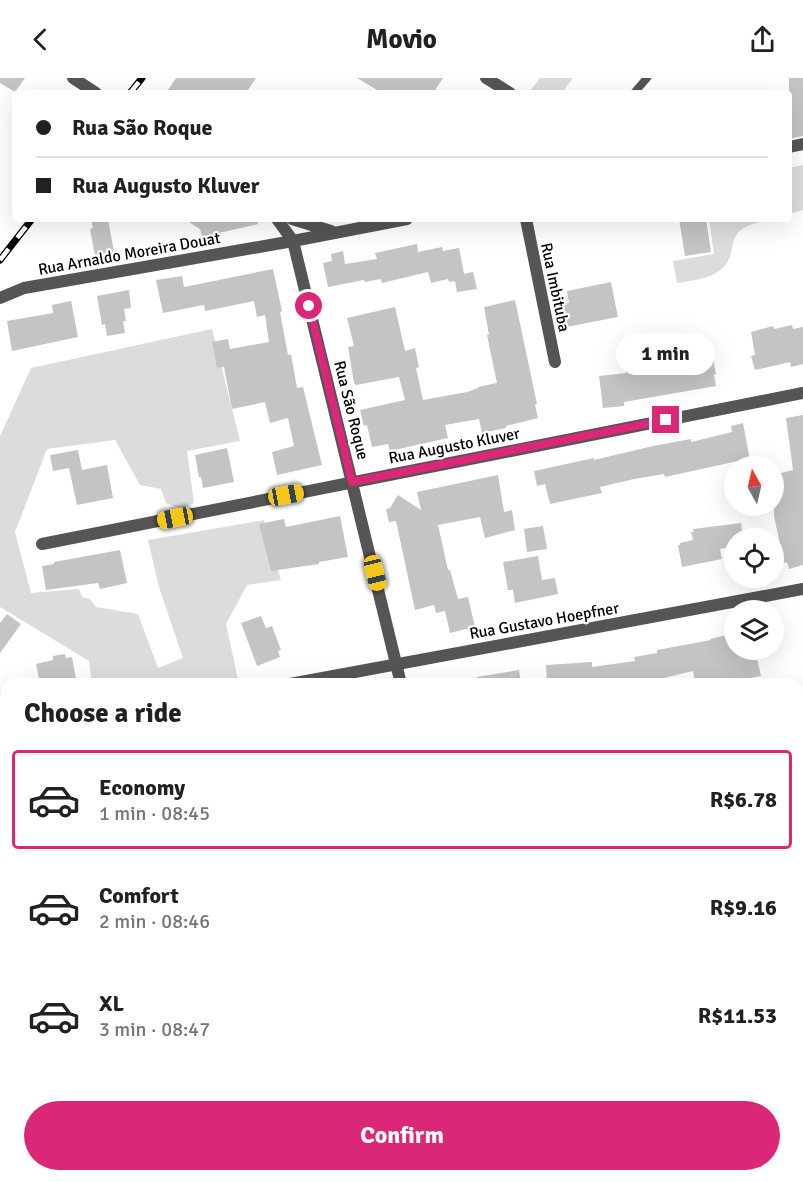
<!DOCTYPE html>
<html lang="en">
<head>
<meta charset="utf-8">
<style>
  :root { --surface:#fff; --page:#f2f2f2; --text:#202124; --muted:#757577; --line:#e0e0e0; --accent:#db2777 }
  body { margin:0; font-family:Signika,sans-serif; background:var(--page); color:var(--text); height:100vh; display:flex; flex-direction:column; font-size:22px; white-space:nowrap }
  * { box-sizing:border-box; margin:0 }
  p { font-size:20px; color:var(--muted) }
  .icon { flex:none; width:33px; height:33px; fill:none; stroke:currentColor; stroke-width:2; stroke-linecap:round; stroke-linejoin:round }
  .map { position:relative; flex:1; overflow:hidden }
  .panel { position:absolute; left:0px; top:600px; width:804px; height:504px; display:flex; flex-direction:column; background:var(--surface); border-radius:18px 18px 0 0; box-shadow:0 6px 24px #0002 }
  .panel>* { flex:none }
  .top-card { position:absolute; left:12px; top:12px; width:780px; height:132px; border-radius:6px; box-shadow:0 6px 24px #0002; display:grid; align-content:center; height:132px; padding:0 24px; background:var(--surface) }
  .needle { width:39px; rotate:352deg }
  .controls { position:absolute; left:724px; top:378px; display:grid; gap:12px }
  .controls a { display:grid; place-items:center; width:60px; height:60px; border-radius:50%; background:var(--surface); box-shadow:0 6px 24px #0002; font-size:30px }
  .end { position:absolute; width:27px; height:27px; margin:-14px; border:8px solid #db2777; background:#fff; box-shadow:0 0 0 3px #fff }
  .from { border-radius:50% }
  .bubble { position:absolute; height:42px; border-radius:21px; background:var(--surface); box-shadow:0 6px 24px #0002; font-size:20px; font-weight:700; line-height:42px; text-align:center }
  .car { position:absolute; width:18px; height:36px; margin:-18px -9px; border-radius:8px; box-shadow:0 0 4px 2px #0007; background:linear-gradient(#f5c518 24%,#345 0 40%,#f5c518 0 76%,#345 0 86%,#f5c518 0) }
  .top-card b { display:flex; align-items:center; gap:21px; height:57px; font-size:22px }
  .top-card b+b { border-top:2px solid var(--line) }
  .top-card i { width:15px; height:15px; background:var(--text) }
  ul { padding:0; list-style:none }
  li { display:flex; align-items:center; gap:18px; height:99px; margin:0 12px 9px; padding:0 12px; border:3px solid transparent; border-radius:6px }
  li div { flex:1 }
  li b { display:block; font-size:22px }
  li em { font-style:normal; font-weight:700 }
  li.on { border-color:var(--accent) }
  li>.icon { width:54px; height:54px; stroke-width:1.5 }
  h2 { padding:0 24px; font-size:27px; line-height:72px }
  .cta { display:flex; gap:12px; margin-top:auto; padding:12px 24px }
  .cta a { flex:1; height:69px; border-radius:36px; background:var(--accent); color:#fff; font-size:24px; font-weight:700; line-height:69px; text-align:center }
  header { display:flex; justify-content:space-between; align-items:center; height:78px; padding:0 24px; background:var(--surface); font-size:27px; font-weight:700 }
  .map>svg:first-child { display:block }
</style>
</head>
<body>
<header><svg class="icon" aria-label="back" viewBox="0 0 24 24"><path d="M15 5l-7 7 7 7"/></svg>Movio<svg class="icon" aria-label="share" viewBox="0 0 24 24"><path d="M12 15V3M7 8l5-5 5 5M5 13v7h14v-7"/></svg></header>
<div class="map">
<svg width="803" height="1104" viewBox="0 0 803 1104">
  <rect width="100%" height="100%" fill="#fff"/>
  <path fill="#dcdcdc" d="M 540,0 L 573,0 L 562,15 L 533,15 L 530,13 Z
    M 803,87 L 803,132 L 789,136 L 789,90 Z
    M 709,141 L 772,141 C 761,144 745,146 737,156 C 731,164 733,175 728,183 C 718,201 694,202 677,205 L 673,183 L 714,176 Z
    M 212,251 L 240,363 L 187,373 L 194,425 L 180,431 L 166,425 L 161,411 L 140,407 L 115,362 L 47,371 L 15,454 L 31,515 L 79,511 L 82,519 L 90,521 L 96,529 L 138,536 L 158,590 L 183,580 L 159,509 L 148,462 L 264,442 L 281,502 L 247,507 L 226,546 L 239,606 L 92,606 L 89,583 L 0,529 L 0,358 L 31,290 Z
    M 6,980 L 6,1046 L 0,1047 L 0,986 Z"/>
  <path fill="#c4c4c4" d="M 0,0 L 25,0 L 15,14 L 0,5 Z
    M 176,0 L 256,0 L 246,15 L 166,15 Z
    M 357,0 L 443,0 L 433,15 L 382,15 Z
    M 789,0 L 803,0 L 803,58 L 789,61 Z
    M 99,141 L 108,141 L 114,174 L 95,178 L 90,151 L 93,150 L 91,142 Z
    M 184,141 L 258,141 L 258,146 L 202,159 L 200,151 Z
    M 679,141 L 706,141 L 711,174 L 685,178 Z
    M 417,166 L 418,174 L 442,169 L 443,173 L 459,170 L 464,196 L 473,194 L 477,211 L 457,214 L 455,203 L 449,204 L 448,201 L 431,205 L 428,194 L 382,205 L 381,201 L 365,204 L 364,202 L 328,209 L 323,185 L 332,183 L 331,176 L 343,173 L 345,186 L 377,181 L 375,175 Z
    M 273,191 L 282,233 L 280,234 L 288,277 L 291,276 L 297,310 L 303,309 L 322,387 L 277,397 L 272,374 L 294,368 L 288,340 L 270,345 L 265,324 L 232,331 L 224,289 L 217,290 L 212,264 L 228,261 L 230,271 L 269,264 L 265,237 L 257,239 L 254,223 L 205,233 L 204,227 L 163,235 L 156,202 L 182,198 L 184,209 Z
    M 611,204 L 618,239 L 566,249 L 562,226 L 569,225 L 567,213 Z
    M 129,212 L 131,230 L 124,231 L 126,243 L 123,243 L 125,255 L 107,258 L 105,246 L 102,247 L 97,218 Z
    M 515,222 L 537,326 L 535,327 L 538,340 L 506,348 L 506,350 L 482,355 L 479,341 L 445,347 L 448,360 L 390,373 L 388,366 L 372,369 L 367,347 L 364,348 L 360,332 L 405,322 L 399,299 L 356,307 L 354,305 L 348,269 L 354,268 L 347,240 L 395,229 L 405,273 L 415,270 L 419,289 L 416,290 L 423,322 L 467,314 L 478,310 L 478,309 L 497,305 L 487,257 L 489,257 L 484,229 Z
    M 71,223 L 78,259 L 12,273 L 7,243 L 53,235 L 52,227 Z
    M 792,247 L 793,251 L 803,249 L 803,286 L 791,289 L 790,284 L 755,292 L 751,278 L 755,277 L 751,254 L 773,248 L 774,251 Z
    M 708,271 L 710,281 L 713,281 L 716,296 L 714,297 L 716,308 L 624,324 L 624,328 L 603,330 L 599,298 L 626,295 L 625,291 L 653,285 L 652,281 Z
    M 803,337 L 803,487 L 789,491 L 787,484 L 784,485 L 774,438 L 774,397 L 793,392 L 786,340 Z
    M 743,345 L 750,383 L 738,386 L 738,383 L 665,399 L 664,396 L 634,401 L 600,409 L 602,415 L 550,426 L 545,406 L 537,408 L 534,393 L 594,380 L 594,382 L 653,368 L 691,361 L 691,364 L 732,354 L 731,348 Z
    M 227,370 L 234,404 L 203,410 L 201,399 L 199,399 L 195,377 Z
    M 78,372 L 82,392 L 107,387 L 113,420 L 77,427 L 69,390 L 53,393 L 50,377 Z
    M 498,397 L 504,434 L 512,432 L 515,452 L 485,460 L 480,439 L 438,447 L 448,492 L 450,492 L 458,521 L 468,519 L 475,549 L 450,555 L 445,533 L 436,535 L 434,527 L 415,532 L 396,443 L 389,444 L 386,431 L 390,430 L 398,417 L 421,432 L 417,414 Z
    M 340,438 L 348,479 L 319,484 L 319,486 L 271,493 L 259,446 L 284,441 L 286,449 Z
    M 741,445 L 743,460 L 735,460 L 735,468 L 720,471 L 722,481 L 682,489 L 678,467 L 680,467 L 680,465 L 693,462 L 691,454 L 694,454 L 693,451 Z
    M 543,448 L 547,471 L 527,474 L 524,451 Z
    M 120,472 L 127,505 L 100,511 L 98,505 L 46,512 L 42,488 L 54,486 L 54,484 Z
    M 538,478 L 542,502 L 555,500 L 558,516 L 515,525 L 513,512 L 508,512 L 503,484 Z
    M 7,536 L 21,546 L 0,575 L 0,545 Z
    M 261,538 L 266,550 L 272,548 L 281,572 L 278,573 L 280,579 L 257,588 L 241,545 Z
    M 735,555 L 735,572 L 755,572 L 761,598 L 734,603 L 735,606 L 695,606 L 693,593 L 656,602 L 657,606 L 547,606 L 546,587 L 592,584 L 592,589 L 635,583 L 634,579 L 657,575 L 657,572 L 711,562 L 710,561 Z
    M 65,576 L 66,580 L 72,579 L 77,606 L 40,606 L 36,586 L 53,582 L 53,578 Z
    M 519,592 L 521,605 L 478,606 L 477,599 Z"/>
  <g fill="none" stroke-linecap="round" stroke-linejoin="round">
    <path stroke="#555" stroke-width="8" d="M 634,15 L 647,0"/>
    <path stroke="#555" stroke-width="12" d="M 526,141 L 555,284
      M 0,220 L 24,210 L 293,163
      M 42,466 L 803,315
      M 290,606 L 803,511
      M 0,622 L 6,626
      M 0,688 L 6,683
      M 798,706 L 803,705
      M 0,765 L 6,784
      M 798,833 L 803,832
      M 0,942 L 6,941
      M 798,1021 L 803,1020
      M 146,1104 L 174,1098"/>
    <path stroke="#555" stroke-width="12" d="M 73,0 L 96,15
      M 486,0 L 510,15
      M 789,69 L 803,66
      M 277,141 L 293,163 L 401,606
      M 292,141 L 331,153
      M 293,163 L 407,141
      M 521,1098 L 523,1104"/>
    <g stroke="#000" stroke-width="7">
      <path id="rail" d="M 130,15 L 142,0
        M 0,182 L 32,141"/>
    </g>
    <use href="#rail" stroke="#fff" stroke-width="4.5" stroke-dasharray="14" stroke-linecap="butt"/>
  </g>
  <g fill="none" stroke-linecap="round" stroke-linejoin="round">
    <path stroke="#db2777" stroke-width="8" d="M 309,228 L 352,404 L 666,342"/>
  </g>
  <g text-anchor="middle" stroke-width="4.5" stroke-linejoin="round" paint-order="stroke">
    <g font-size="16" fill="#000" stroke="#fff">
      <text transform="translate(129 175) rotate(-10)" y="6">Rua Arnaldo Moreira Douat</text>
      <text transform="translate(556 209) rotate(78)" y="6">Rua Imbituba</text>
      <text transform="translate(352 332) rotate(76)" y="6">Rua São Roque</text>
      <text transform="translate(454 367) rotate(-11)" y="6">Rua Augusto Kluver</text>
      <text transform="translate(544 542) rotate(-10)" y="6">Rua Gustavo Hoepfner</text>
    </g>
  </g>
</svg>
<div class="controls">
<a><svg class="needle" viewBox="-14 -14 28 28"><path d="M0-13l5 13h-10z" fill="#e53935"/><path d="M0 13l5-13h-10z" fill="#757577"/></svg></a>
<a><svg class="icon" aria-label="locate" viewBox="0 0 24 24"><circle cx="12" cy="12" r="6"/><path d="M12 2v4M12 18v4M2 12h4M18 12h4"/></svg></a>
<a><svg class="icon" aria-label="layers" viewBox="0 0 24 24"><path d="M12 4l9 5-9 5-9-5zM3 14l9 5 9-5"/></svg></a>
</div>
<i class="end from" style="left:309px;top:228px"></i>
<i class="end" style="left:666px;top:342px"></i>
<div class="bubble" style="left:616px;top:255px;width:99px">1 min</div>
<i class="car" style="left:286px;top:417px;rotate:79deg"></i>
<i class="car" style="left:175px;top:440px;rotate:259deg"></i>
<i class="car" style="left:375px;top:495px;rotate:166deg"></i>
<div class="top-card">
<b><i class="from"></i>Rua São Roque</b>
<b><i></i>Rua Augusto Kluver</b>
</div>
<section class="panel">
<h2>Choose a ride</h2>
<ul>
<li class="on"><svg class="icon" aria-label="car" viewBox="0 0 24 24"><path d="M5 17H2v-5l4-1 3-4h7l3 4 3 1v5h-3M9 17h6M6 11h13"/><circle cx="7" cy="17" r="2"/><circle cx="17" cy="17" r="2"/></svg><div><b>Economy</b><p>1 min · 08:45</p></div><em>R$6.78</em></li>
<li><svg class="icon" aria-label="car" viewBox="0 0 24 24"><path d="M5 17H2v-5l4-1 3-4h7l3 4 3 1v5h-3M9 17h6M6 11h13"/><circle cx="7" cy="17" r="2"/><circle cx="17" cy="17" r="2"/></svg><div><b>Comfort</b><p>2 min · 08:46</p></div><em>R$9.16</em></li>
<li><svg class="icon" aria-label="car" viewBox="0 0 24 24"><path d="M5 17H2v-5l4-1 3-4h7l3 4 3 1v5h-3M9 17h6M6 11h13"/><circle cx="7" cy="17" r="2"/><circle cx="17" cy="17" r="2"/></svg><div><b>XL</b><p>3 min · 08:47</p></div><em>R$11.53</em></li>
</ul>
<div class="cta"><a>Confirm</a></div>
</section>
</div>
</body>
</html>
